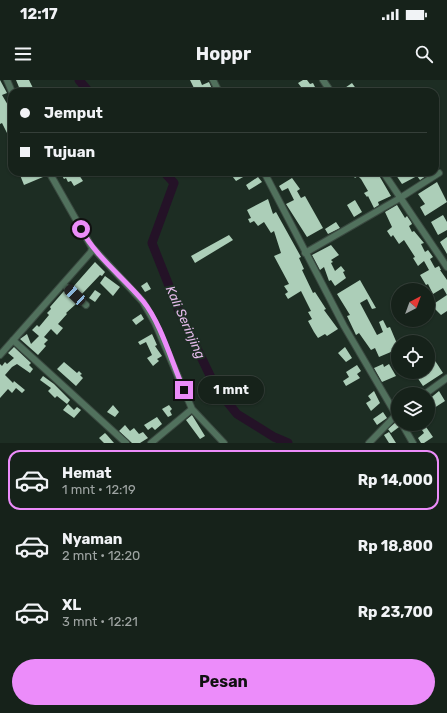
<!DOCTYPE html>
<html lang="id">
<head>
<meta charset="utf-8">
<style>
  :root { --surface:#16221a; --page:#1f2a23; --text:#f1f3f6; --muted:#9ea4a2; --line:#353f39; --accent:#ec8cfa }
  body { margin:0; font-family:Rubik,sans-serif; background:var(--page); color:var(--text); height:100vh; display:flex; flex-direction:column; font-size:15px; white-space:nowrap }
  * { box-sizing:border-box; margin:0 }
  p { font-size:13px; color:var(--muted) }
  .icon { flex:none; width:22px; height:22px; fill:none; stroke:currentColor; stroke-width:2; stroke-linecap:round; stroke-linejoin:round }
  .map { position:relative; height:363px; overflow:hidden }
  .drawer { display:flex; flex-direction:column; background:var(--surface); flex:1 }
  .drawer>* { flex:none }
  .guide { position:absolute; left:8px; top:8px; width:431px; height:88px; border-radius:12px; box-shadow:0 1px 3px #0004,0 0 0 1px var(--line); display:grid; align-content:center; height:88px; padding:0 12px; background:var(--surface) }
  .needle { width:26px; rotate:41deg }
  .tools { position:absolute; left:391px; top:203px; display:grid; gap:8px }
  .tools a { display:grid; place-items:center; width:44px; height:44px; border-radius:50%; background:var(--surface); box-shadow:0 1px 3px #0004,0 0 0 1px var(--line); font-size:20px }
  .end { position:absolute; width:18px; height:18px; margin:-9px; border:5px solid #ec8cfa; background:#111; box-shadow:0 0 0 2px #111 }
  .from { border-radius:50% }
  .bubble { position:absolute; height:28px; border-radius:14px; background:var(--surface); box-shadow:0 1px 3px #0004,0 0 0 1px var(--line); font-size:13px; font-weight:700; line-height:28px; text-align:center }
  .car { position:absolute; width:12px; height:24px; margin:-12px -6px; border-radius:5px; box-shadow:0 0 3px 1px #0007; background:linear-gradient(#222 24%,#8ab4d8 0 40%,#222 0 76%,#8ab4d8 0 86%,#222 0) }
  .guide b { display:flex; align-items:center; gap:14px; height:38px; font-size:15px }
  .guide b+b { border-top:1px solid var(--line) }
  .guide i { width:10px; height:10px; background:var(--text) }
  ul { padding:7px 0 0; list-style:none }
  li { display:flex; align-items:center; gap:12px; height:60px; margin:0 8px 6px; padding:0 4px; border:2px solid transparent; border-radius:12px }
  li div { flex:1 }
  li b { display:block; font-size:15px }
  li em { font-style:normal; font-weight:700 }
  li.selected { border-color:var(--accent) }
  li>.icon { width:36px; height:36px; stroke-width:1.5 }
  .primary-button { display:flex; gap:8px; margin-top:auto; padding:8px 12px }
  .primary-button a { flex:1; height:46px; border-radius:24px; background:var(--accent); color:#111; font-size:16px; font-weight:700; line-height:46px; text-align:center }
  .status { display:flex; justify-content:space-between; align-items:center; height:28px; padding:0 20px; background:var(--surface); direction:ltr }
  .status svg { height:11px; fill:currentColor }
  header { display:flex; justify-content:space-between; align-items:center; height:52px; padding:0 12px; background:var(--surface); font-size:18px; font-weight:700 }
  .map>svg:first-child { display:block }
</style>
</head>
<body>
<div class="status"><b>12:17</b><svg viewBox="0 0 49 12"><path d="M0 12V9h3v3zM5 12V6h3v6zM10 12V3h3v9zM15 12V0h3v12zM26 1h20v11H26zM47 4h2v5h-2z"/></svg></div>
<header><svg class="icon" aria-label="menu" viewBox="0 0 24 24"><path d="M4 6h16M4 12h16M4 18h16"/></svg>Hoppr<svg class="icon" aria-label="search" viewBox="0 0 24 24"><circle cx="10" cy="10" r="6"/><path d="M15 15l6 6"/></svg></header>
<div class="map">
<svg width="447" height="363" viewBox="0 0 447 363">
  <rect width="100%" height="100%" fill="#1d2d23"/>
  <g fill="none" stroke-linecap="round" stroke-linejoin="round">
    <path stroke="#241227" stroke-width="9" d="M 79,0 L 89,12
      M 164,92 L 174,103 L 152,163 L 179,231 L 216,308 L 237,334 L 274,357 L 288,363"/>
  </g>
  <path fill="#acceb8" d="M 0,0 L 7,13 L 2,15 L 12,32 L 12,51 L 7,53 L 2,43 L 0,44 Z
    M 16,0 L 29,0 L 35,12 L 21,12 Z
    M 190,0 L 200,0 L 202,5 L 209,2 L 212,9 L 207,12 L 196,12 Z
    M 303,0 L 307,0 L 310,4 L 313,3 L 316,9 L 310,12 L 305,12 L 298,3 Z
    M 352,3 L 357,10 L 354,12 L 339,12 Z
    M 26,92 L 41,92 L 43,97 L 24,105 L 20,95 Z
    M 60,92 L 77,92 L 83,101 L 74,106 L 71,101 L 68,102 L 66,98 L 64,99 Z
    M 229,92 L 252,92 L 236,101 Z
    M 350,92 L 377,92 L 391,116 L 378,122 L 379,125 L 374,128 L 368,116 L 367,117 L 364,113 L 368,111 L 361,99 L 358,96 L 355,98 Z
    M 394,92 L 432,92 L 420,100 L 417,96 L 402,104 Z
    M 258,97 L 262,102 L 249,110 L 246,105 Z
    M 292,98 L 300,109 L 297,111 L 301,118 L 305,116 L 323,148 L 307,157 L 286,124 L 294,120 L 288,108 L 282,111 L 279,106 Z
    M 437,102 L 447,122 L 425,136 L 420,127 L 425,124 L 418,114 Z
    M 268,119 L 273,134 L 276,132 L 301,177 L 299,178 L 304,189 L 302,190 L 313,213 L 315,212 L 326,229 L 324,230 L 338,249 L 327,256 L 325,254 L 318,258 L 314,252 L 308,241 L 312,239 L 308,232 L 311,231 L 301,211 L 288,219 L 285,214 L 288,212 L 284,206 L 289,204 L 274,176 L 281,173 L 274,151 L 271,153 L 264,142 L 258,146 L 254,141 L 250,143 L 248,139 L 251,138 L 247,130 Z
    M 355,120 L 362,132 L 354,137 L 347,125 Z
    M 397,125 L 405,138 L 407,136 L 411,142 L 412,144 L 409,146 L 412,152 L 414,151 L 424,163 L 421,164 L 425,172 L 428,170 L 433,177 L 430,179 L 435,188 L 439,186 L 441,190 L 440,190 L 447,200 L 447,231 L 441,235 L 433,227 L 428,230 L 428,217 L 431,215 L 435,223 L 447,215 L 443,208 L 433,214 L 428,204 L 426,205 L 420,195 L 429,190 L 424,181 L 418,186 L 413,178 L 415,177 L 404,160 L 399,164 L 393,155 L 391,157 L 387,151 L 392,147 L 385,132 Z
    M 443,135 L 447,142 L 447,150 L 438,155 L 431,142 Z
    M 336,142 L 340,148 L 328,154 L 325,149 Z
    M 229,155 L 233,160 L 195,183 L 191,176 Z
    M 447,157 L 447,174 L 440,162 Z
    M 331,165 L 339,175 L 331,180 L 333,182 L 331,183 L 335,191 L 341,186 L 345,191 L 343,192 L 346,198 L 335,206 L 331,200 L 329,201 L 324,187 L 320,190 L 312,175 Z
    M 95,182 L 105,192 L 102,196 L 100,195 L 81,215 L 73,207 Z
    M 105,196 L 120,207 L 113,216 L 100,203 Z
    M 360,200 L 376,228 L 372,229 L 367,219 L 360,223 L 377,255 L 383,252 L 379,242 L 383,240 L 387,248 L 390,247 L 398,266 L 398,269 L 379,277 L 375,268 L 371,270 L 359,253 L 356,255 L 347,236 L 350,235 L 337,214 Z
    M 147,202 L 151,209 L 145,212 L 141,206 Z
    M 95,210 L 101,214 L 95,222 L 89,218 Z
    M 64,211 L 75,221 L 76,224 L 66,233 L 67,234 L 58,244 L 63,248 L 57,255 L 51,249 L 44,257 L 48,260 L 44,264 L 46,266 L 38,275 L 20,259 L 27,254 L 31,264 L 39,256 L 32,250 L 37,245 L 39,247 L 49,235 L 47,233 L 51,229 L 50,227 Z
    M 141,234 L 144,239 L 136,245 L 132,240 Z
    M 152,254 L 157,265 L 155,266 L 162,276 L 157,279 L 159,281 L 153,286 L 147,278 L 152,275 L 146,262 L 140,265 L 138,262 Z
    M 14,267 L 31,283 L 29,285 L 33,289 L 30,293 L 17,284 L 12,287 L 5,295 L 13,303 L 14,301 L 25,310 L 22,313 L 16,308 L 12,313 L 8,309 L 0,318 L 0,284 L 2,286 L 5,282 L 7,284 L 14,278 L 8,273 Z
    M 345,267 L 352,278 L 346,282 L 338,273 Z
    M 432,276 L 443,293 L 423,306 L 417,297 L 424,292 L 428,292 L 428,278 Z
    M 64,282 L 77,293 L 79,291 L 82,294 L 80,295 L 83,298 L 76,306 L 57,289 Z
    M 383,284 L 384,287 L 389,284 L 396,296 L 382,302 L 374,288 Z
    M 357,285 L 361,291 L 357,294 L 360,298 L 346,306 L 343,301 L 349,297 L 346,292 Z
    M 43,296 L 54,304 L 70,320 L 67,324 L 57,316 L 55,318 L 48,311 L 51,308 L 40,300 Z
    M 374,311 L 380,323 L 371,331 L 366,323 L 371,320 L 368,316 Z
    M 439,311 L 445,321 L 434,328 L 428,320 Z
    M 68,324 L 74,330 L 77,327 L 81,330 L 74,338 L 63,330 Z
    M 113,325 L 119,332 L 115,337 L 107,332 Z
    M 169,325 L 172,329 L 170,331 L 172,335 L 168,337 L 162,329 Z
    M 383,332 L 387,338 L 377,345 L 373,339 Z
    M 192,335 L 205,356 L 200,359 L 186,340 Z
    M 157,337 L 162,344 L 155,350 L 152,347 L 148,350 L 144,345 Z
    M 396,342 L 399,347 L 391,353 L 388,349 Z
    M 418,344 L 424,344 L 433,357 L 424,363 L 421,363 L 418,358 L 424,353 Z
    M 125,345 L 130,351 L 134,348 L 139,354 L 143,352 L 148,358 L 140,363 L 132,363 L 119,351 Z
    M 389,352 L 396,363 L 389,363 L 384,355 Z
    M 105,353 L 107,355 L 114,363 L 104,363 L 99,358 Z"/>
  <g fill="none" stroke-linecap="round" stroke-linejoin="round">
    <g stroke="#3a4940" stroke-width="8">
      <path id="minor" d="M 7,0 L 12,12
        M 213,0 L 219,12
        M 323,0 L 331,12
        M 49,92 L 91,166 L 143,222 L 155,243 L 192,329 L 224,363
        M 264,92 L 344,246 L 398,338
        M 383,92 L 447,187
        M 305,173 L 400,118 L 439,93
        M 63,204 L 86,225
        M 13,260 L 126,363
        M 0,275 L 91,172 L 92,168
        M 425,314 L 447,298
        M 402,344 L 413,363
        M 151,363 L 192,329
        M 369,363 L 398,333"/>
    </g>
    <use href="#minor" stroke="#51715d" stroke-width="6"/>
  </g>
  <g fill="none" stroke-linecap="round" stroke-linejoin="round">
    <path stroke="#ec8cfa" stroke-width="5" d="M 81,149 C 97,178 122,196 143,221 C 161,243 172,283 184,310"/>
  </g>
  <g text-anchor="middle" stroke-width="4" stroke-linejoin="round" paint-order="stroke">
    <g font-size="13" font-style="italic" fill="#e3bae9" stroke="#1d2d23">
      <text transform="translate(186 242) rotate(66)" y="5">Kali Serinjing</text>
    </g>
  </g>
</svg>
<div class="tools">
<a><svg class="needle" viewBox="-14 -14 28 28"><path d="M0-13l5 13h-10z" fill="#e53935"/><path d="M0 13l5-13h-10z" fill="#9ea4a2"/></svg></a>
<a><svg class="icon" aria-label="locate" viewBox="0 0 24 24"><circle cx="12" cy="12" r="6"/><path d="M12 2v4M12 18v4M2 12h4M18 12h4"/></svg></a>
<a><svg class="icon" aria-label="layers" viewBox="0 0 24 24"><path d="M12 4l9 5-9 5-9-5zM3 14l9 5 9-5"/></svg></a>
</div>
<i class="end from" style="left:81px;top:149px"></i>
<i class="end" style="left:184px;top:310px"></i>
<div class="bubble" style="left:198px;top:296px;width:66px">1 mnt</div>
<i class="car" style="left:75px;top:215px;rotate:313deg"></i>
<div class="guide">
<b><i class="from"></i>Jemput</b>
<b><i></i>Tujuan</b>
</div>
</div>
<section class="drawer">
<ul>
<li class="selected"><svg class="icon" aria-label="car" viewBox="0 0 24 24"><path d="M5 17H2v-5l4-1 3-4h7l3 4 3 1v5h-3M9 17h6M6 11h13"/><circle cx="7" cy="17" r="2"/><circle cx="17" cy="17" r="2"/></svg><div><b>Hemat</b><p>1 mnt · 12:19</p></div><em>Rp 14,000</em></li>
<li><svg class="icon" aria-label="car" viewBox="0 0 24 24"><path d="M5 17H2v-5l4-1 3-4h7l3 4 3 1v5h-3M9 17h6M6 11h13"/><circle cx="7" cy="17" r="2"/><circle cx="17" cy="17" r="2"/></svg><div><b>Nyaman</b><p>2 mnt · 12:20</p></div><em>Rp 18,800</em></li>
<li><svg class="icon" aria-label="car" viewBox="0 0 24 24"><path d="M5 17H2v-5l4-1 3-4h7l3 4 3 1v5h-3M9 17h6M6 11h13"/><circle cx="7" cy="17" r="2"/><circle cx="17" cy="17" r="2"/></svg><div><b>XL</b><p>3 mnt · 12:21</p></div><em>Rp 23,700</em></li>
</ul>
<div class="primary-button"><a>Pesan</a></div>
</section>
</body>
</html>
